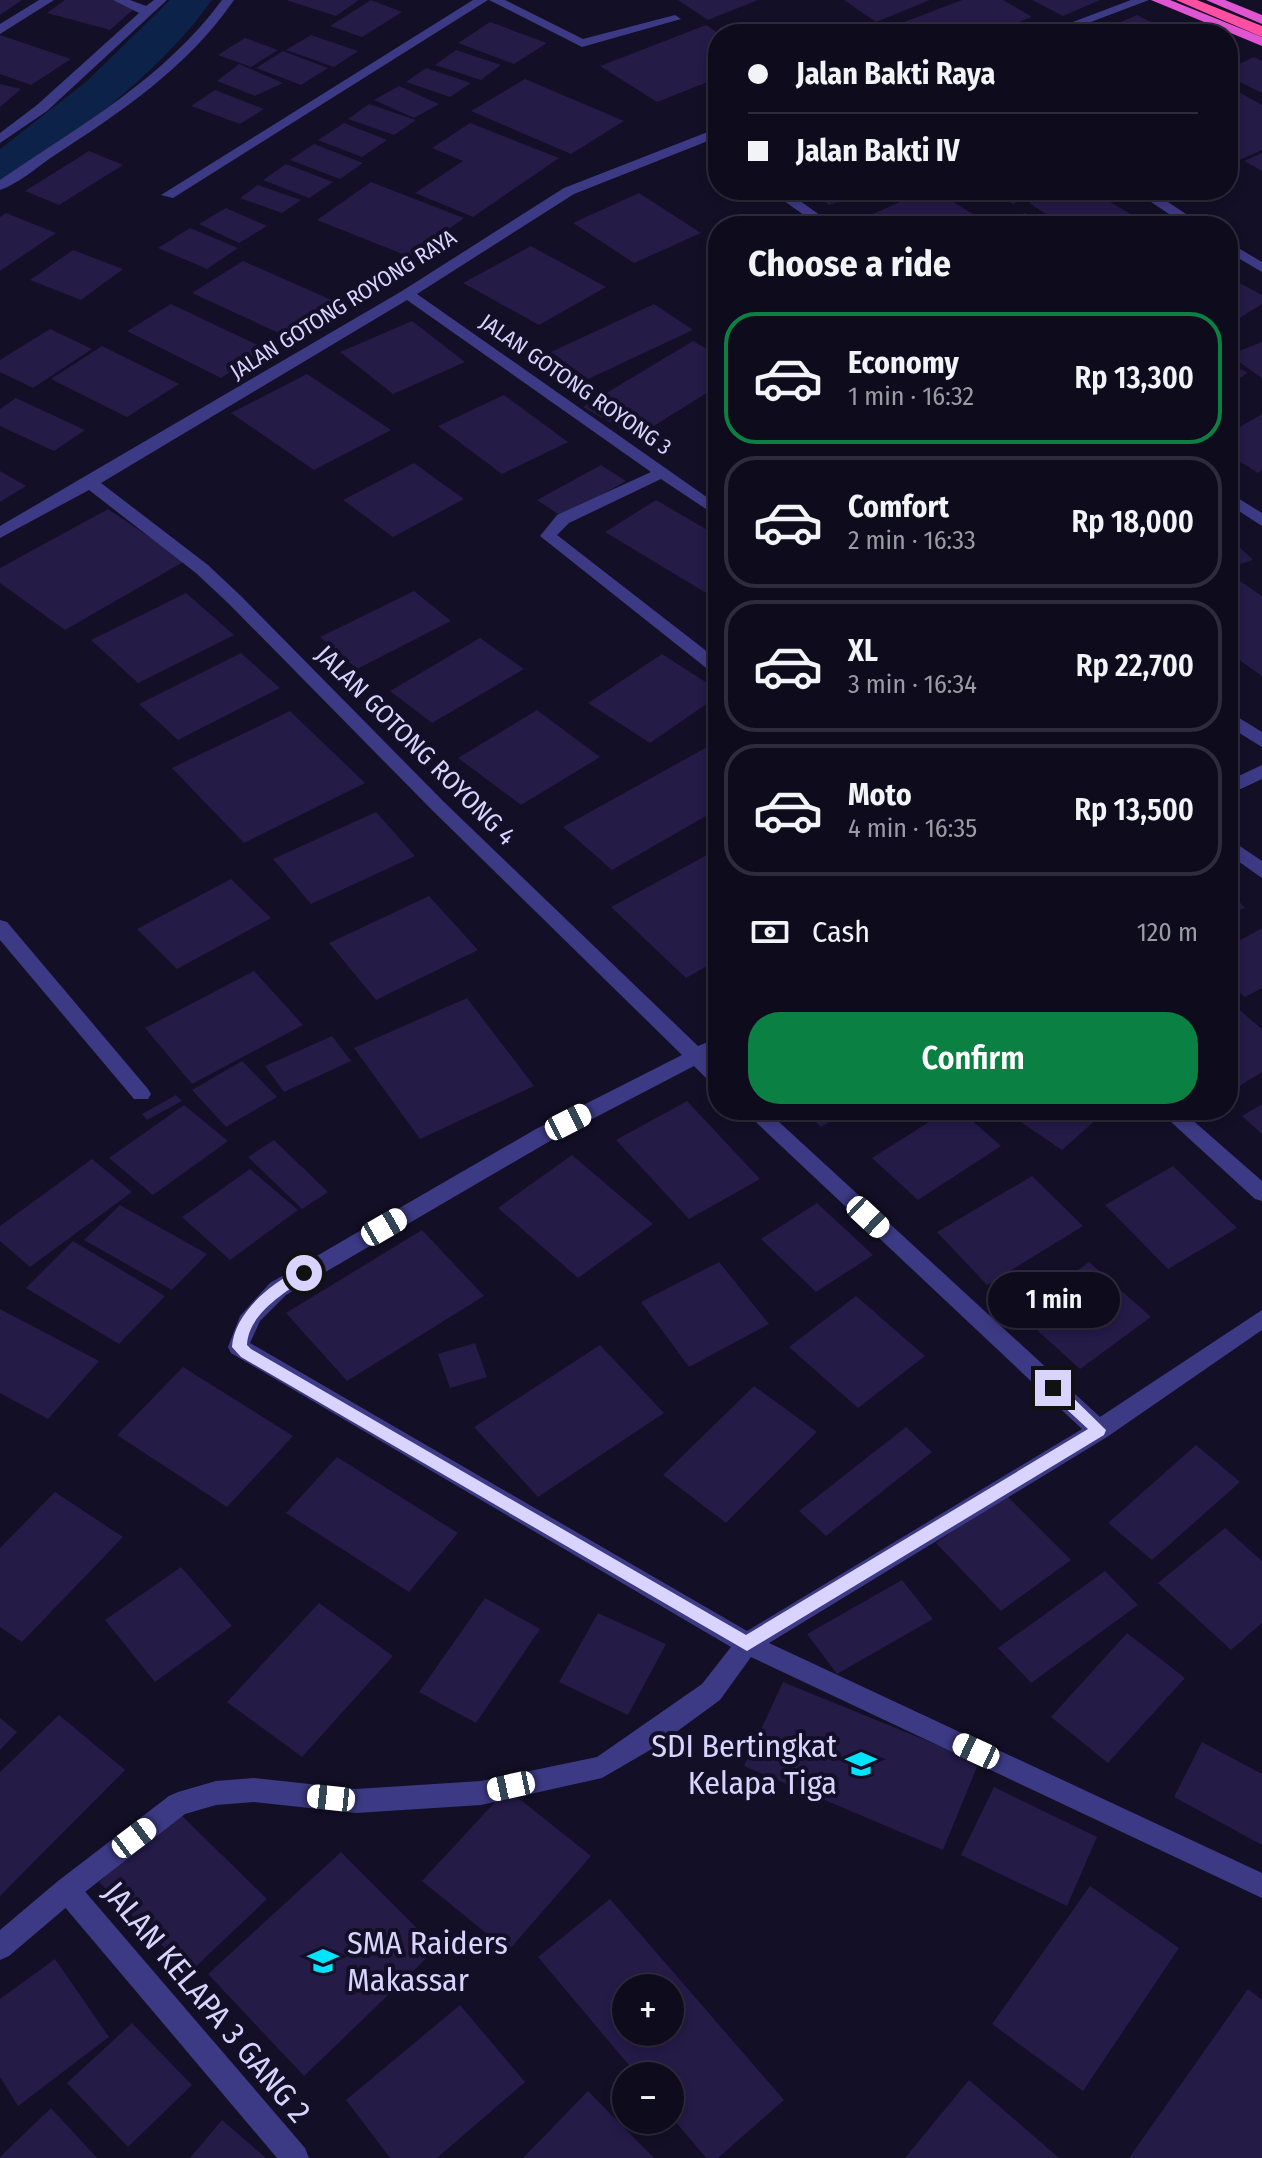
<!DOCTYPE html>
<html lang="en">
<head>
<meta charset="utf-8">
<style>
  :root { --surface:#0e0b1c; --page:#1c1929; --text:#f1f3f6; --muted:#9b9ba3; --line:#2e2b3b; --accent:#0b8043 }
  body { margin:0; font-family:"Fira Sans Condensed",sans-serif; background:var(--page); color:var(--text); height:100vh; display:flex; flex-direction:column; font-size:30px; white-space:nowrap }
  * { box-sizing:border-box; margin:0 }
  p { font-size:26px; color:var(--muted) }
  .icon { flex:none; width:44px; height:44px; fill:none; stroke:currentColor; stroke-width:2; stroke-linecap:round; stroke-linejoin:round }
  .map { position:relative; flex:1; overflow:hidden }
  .details { position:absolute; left:708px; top:216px; width:530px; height:904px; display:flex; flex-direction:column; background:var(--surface); border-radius:32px; box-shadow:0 4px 12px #0003,0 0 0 2px var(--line) }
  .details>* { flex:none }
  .banner { position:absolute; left:708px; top:24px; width:530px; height:176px; border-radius:32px; box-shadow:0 4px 12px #0003,0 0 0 2px var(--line); display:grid; align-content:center; height:176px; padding:0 40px; background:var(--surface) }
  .fabs { position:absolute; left:612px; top:1974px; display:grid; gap:16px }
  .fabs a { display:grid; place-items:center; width:72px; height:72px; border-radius:50%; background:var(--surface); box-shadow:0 4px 12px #0003,0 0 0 2px var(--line); font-size:40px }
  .end { position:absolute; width:36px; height:36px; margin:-18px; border:10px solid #d9d4ff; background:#111; box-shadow:0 0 0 4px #111 }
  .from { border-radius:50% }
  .bubble { position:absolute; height:56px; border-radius:28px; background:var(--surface); box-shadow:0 4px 12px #0003,0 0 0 2px var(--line); font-size:26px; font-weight:600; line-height:56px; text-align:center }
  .car { position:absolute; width:24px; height:48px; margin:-24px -12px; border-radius:10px; box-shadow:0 0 6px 2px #0007; background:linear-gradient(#fff 24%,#345 0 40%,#fff 0 76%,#345 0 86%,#fff 0) }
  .banner b { display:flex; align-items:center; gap:28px; height:76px; font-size:30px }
  .banner b+b { border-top:2px solid var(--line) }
  .banner i { width:20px; height:20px; background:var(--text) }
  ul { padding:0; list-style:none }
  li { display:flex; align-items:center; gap:24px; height:132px; margin:0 16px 12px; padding:0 24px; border:4px solid var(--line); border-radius:32px }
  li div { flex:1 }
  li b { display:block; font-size:30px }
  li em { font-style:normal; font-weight:600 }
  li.active { border-color:var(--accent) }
  li>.icon { width:72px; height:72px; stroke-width:1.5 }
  h2 { padding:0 40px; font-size:36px; line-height:96px }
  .pay { display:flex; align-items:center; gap:20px; height:88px; padding:0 40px; font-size:30px }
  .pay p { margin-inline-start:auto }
  .button { display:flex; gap:16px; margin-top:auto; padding:16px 40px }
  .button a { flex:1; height:92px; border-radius:32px; background:var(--accent); color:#fff; font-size:32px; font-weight:600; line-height:92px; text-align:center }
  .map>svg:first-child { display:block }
</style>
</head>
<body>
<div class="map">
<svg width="1262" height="2158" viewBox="0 0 1262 2158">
  <rect width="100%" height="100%" fill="#130f26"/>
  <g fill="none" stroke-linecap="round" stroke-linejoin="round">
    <path fill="#0c2248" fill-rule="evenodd" d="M 170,0 L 212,0 C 166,66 81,131 15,178 L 0,182 L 0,149 L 87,81 Z"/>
  </g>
  <path fill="#241b47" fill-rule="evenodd" d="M 0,0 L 22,0 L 0,15 Z
    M 65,0 L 113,0 L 136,7 L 110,30 L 47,13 Z
    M 286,0 L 359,0 L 336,16 Z
    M 371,0 L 402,12 L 362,37 L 330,26 Z
    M 678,0 L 758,0 L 708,20 Z
    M 844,0 L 930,0 L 876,22 Z
    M 962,0 L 1003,0 L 1032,17 L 988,34 L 916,34 L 899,24 Z
    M 1032,0 L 1100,0 L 1063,16 Z
    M 1137,15 L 1168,31 L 1160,34 L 1114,34 L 1105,29 Z
    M 490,22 L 547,43 L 514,64 L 458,43 Z
    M 706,25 L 718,33 L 718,78 L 657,102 L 600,66 Z
    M 0,35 L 71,59 L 31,85 L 0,74 Z
    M 311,35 L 358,51 L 334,67 L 286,50 Z
    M 245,38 L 278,50 L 251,67 L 218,55 Z
    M 456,50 L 501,65 L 481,80 L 435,65 Z
    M 283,51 L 328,68 L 301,85 L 256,68 Z
    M 1254,57 L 1262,61 L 1262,93 L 1228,76 L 1228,69 Z
    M 239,64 L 283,83 L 255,96 L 217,81 Z
    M 426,68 L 471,83 L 450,97 L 406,82 Z
    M 525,79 L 624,121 L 571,154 L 471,111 Z
    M 0,84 L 21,89 L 0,107 Z
    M 399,86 L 439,104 L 414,118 L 374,100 Z
    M 1228,86 L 1262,105 L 1262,150 L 1228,165 Z
    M 215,90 L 264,109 L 240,124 L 191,106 Z
    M 369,104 L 416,120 L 394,135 L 348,119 Z
    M 344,123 L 387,140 L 362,157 L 318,140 Z
    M 470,123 L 523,144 L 559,158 L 473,217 L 415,193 L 463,161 L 432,148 Z
    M 314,144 L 363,163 L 340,179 L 290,160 Z
    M 89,151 L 123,165 L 59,205 L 25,191 Z
    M 1262,153 L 1262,171 L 1244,161 Z
    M 286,164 L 333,182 L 309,198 L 263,180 Z
    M 371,182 L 464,218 L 410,257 L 317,220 Z
    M 258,185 L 301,200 L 282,213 L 240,198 Z
    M 810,190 L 873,190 L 829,205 Z
    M 927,190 L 934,190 L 989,224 L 864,226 L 857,221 Z
    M 992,190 L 1046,190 L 1013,204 Z
    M 1059,190 L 1090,190 L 1137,218 L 1120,226 L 1065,226 L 1029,203 Z
    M 639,193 L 701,233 L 634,263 L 573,223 Z
    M 226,208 L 267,226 L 239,243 L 199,224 Z
    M 6,213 L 56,233 L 0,271 L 0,217 Z
    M 1025,213 L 1045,226 L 995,226 Z
    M 190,228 L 238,248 L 207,269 L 158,248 Z
    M 531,246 L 606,287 L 539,325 L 463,283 Z
    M 73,250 L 123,269 L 81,300 L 30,280 Z
    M 243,261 L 336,302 L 285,336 L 192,293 Z
    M 1228,277 L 1262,295 L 1262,304 L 1228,325 Z
    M 171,304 L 266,349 L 221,378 L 127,331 Z
    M 654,304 L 693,330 L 588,379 L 551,352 Z
    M 412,321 L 465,362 L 393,394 L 340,352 Z
    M 50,329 L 92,349 L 33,388 L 0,372 L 0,360 Z
    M 693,341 L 718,355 L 718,386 L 636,437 L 583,407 Z
    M 1262,342 L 1262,378 L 1229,355 Z
    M 102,346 L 179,384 L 127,417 L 51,379 Z
    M 1228,362 L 1248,373 L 1228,385 Z
    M 307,374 L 391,430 L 314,470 L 231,413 Z
    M 504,395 L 568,442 L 502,474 L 438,426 Z
    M 16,398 L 85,430 L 54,451 L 0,426 L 0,409 Z
    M 1262,414 L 1262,470 L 1258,473 L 1228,454 L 1228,434 Z
    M 414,463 L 464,499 L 393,537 L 343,500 Z
    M 601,465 L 626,481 L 562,517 L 537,500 Z
    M 0,471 L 26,486 L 0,502 Z
    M 656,500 L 718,536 L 716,599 L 605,532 Z
    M 108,509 L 185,561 L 65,630 L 0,583 L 0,568 Z
    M 1228,536 L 1253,560 L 1228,568 Z
    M 1237,579 L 1262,596 L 1262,676 L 1228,652 L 1228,584 Z
    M 414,591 L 451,621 L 357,669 L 320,637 Z
    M 186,593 L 234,635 L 138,683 L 91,640 Z
    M 480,638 L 524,669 L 432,723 L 390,691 Z
    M 241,653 L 280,688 L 178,740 L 139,704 Z
    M 662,654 L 718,690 L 718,696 L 650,743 L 588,703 Z
    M 537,710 L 600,757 L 521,805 L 458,758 Z
    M 290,711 L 365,783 L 244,843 L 172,768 Z
    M 718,741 L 718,809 L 612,870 L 563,827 Z
    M 376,812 L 415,856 L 311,904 L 273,859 Z
    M 718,849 L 718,960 L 686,978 L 611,907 Z
    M 231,879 L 271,918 L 177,969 L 137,929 Z
    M 1228,889 L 1245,908 L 1228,914 Z
    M 429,896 L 478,950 L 376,1000 L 329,943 Z
    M 1262,928 L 1262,988 L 1245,997 L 1228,982 L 1228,947 Z
    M 254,971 L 303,1025 L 192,1084 L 145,1028 Z
    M 467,998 L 534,1086 L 420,1139 L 354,1048 Z
    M 1228,1000 L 1262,1029 L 1262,1072 L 1228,1093 Z
    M 332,1036 L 351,1061 L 284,1092 L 265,1066 Z
    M 242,1061 L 277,1097 L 226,1127 L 192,1090 Z
    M 176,1095 L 182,1101 L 147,1120 L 142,1114 Z
    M 687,1101 L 760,1179 L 689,1219 L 616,1140 Z
    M 1262,1104 L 1262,1134 L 1242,1116 Z
    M 184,1105 L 228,1141 L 153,1195 L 109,1158 Z
    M 803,1110 L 849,1110 L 821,1127 Z
    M 948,1110 L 960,1110 L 1001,1146 L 918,1200 L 872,1158 Z
    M 1003,1110 L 1107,1110 L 1062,1150 Z
    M 274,1140 L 328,1192 L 302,1209 L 248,1157 Z
    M 572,1155 L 653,1224 L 578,1278 L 498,1208 Z
    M 92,1159 L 132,1192 L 30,1267 L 0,1241 L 0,1226 Z
    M 1173,1166 L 1237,1228 L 1168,1269 L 1105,1205 Z
    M 250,1169 L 298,1210 L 230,1260 L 182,1217 Z
    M 1032,1176 L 1083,1226 L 987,1285 L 937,1232 Z
    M 817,1203 L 873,1255 L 816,1292 L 761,1239 Z
    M 120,1205 L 207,1254 L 172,1290 L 84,1240 Z
    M 422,1230 L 484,1296 L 347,1381 L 286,1313 Z
    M 73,1241 L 165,1296 L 119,1344 L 26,1288 Z
    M 719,1262 L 769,1324 L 689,1367 L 641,1302 Z
    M 1089,1262 L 1151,1317 L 1080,1369 L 1018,1313 Z
    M 856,1296 L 925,1356 L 858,1408 L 789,1347 Z
    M 0,1309 L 99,1361 L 48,1419 L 0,1393 Z
    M 475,1343 L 487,1377 L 450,1388 L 438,1354 Z
    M 600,1345 L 664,1413 L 538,1497 L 474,1427 Z
    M 183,1367 L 293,1436 L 227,1507 L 117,1435 Z
    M 754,1386 L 817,1432 L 726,1523 L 663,1475 Z
    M 906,1427 L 932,1452 L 826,1536 L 799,1511 Z
    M 1196,1445 L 1240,1482 L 1152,1560 L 1108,1523 Z
    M 337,1457 L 458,1533 L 409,1592 L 286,1513 Z
    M 55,1492 L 123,1537 L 22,1642 L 0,1627 L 0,1548 Z
    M 1005,1494 L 1071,1560 L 1001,1611 L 936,1543 Z
    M 1225,1528 L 1262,1561 L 1262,1623 L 1231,1650 L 1158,1583 Z
    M 181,1567 L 232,1626 L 155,1682 L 105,1620 Z
    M 1105,1571 L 1138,1605 L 1031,1683 L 998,1648 Z
    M 902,1580 L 933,1619 L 837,1674 L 807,1634 Z
    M 485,1598 L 540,1629 L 476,1723 L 419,1692 Z
    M 319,1603 L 393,1656 L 302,1757 L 227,1702 Z
    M 598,1613 L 666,1644 L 628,1715 L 559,1682 Z
    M 1127,1633 L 1185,1678 L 1108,1763 L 1051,1717 Z
    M 783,1682 L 979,1762 L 943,1850 L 744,1766 Z
    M 59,1715 L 125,1770 L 0,1896 L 0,1772 Z
    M 0,1718 L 17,1732 L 0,1750 Z
    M 1202,1742 L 1262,1774 L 1262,1845 L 1174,1797 Z
    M 994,1787 L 1097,1837 L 1067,1906 L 961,1855 Z
    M 507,1789 L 591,1856 L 508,1951 L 422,1881 Z
    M 177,1811 L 267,1899 L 189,1973 L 99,1882 Z
    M 341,1852 L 437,1948 L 304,2076 L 208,1974 Z
    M 1090,1886 L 1179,1948 L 1083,2091 L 992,2024 Z
    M 610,1899 L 784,2100 L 718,2158 L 706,2158 L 670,2115 L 670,2076 L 638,2076 L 538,1957 ZM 626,1988 L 670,1988 L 670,2032 L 626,2032 Z
    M 55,1959 L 109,2037 L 18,2106 L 0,2077 L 0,1999 Z
    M 1248,1989 L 1262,2000 L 1262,2158 L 1129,2158 Z
    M 460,2005 L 525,2082 L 437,2158 L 390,2158 L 346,2100 Z
    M 132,2023 L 192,2085 L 128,2147 L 67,2083 Z
    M 969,2080 L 1059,2158 L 905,2158 Z
    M 588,2091 L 654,2158 L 523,2158 Z
    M 51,2108 L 97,2158 L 0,2158 L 0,2157 Z
    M 222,2120 L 266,2158 L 190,2158 Z"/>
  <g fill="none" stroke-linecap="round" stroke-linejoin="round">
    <path fill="#3d3a85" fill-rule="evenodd" d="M 222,0 L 234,0 C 187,68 121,112 52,157 C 36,168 18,184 0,190 L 0,180 C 79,126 164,79 222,0 Z
      M 67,1878 L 76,1881 L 305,2148 L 309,2158 L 277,2158 L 58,1899 L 54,1890 L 58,1881 Z"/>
    <path fill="#3d3a85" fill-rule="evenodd" d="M 39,0 L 54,0 L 0,34 L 0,24 Z
      M 113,0 L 130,0 L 146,6 L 154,0 L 167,0 L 47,111 L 0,143 L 0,133 L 37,105 L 139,13 Z
      M 473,0 L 488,0 L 173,198 L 161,195 Z
      M 489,0 L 505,0 L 583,39 L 675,15 L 681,19 L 582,47 Z
      M 1131,0 L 1149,0 L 1059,34 L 1041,34 Z
      M 718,128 L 718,137 L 574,194 L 417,294 L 718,505 L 718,517 L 661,479 L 569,523 L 557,535 L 718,660 L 718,672 L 710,671 L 540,536 L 557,515 L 651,472 L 407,300 L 101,483 L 208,565 L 241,596 L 444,802 L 698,1046 L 718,1038 L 718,1054 L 710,1058 L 718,1066 L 718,1086 L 711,1083 L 694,1066 L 550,1141 L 286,1295 L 260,1321 L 250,1343 L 747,1631 L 1082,1429 L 743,1110 L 766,1110 L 1100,1417 L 1262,1310 L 1262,1330 L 1107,1437 L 769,1643 L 1262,1873 L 1262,1898 L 751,1657 L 720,1700 L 657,1746 L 602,1778 L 481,1805 L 356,1813 L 254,1802 L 216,1805 L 185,1814 L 76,1899 L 9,1956 L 0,1960 L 0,1930 L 58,1881 L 169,1796 L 178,1792 L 216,1781 L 254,1778 L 356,1789 L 481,1781 L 597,1757 L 702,1684 L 731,1647 L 231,1353 L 228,1347 L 240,1316 L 270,1283 L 536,1129 L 682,1055 L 432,810 L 229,604 L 196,573 L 89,490 L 0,538 L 0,526 L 402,291 L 564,188 Z
      M 769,190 L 785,190 L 835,226 L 819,226 Z
      M 1133,190 L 1150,190 L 1204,226 L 1187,226 Z
      M 1228,242 L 1262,262 L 1262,272 L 1228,252 Z
      M 1228,492 L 1262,513 L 1262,526 L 1228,504 Z
      M 1228,711 L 1262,732 L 1262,747 L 1228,726 Z
      M 1262,765 L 1262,779 L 1228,795 L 1228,781 Z
      M 1228,838 L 1262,861 L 1262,878 L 1228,854 Z
      M 0,920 L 7,922 L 148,1089 L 151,1094 L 148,1099 L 134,1099 L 0,940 Z
      M 1158,1110 L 1181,1110 L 1262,1181 L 1262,1201 L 1255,1199 Z"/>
    <path fill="#e055d1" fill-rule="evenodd" d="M 1151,0 L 1170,0 L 1262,37 L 1262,46 Z
      M 1206,0 L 1225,0 L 1262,15 L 1262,24 Z"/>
    <path fill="#ff4fa3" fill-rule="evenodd" d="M 1176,0 L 1197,0 L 1262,26 L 1262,37 Z"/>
  </g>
  <path fill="#d9d4ff" d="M 304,1268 L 311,1273 L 309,1277 C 286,1291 248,1314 247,1345 L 251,1349 L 746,1635 L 1088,1429 L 1048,1392 L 1048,1383 L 1058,1383 L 1106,1430 L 1104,1435 L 747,1651 L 241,1357 L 232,1347 C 234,1312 274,1280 304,1268 Z"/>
  <defs>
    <g id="school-bare" transform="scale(2.4)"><path d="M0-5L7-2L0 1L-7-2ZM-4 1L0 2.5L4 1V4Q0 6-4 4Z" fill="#00e5ff" stroke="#130f26" stroke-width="2.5" paint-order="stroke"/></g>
  </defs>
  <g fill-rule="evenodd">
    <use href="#school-bare" x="861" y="1764"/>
    <use href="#school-bare" x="323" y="1961"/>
  </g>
  <g text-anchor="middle" stroke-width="8" stroke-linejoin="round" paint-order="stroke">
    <g font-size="22" fill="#d9d4ff" stroke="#130f26">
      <text transform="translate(343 304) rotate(-32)" y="8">JALAN GOTONG ROYONG RAYA</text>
      <text transform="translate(576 384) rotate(35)" y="8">JALAN GOTONG ROYONG 3</text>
    </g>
    <g font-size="26" fill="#d9d4ff" stroke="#130f26">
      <text transform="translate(416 745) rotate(45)" y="9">JALAN GOTONG ROYONG 4</text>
    </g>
    <g font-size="32" fill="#d9d4ff" stroke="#130f26" text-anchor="end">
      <text x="837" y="1757">SDI Bertingkat<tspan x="837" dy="37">Kelapa Tiga</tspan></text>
      <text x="347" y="1954" text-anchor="start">SMA Raiders<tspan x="347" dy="37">Makassar</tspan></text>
    </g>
    <g font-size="32" fill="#d9d4ff" stroke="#130f26">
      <text transform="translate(207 2002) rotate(50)" y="11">JALAN KELAPA 3 GANG 2</text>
    </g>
  </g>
</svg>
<div class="fabs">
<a>+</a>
<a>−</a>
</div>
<i class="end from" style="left:304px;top:1273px"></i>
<i class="end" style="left:1053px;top:1388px"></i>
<div class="bubble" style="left:988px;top:1272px;width:132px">1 min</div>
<i class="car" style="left:568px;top:1122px;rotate:63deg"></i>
<i class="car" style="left:868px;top:1217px;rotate:133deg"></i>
<i class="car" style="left:384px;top:1227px;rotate:60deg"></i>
<i class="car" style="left:976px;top:1751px;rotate:295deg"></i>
<i class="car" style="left:511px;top:1786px;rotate:258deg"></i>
<i class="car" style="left:331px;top:1798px;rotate:276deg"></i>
<i class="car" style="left:134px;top:1838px;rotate:53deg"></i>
<div class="banner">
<b><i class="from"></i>Jalan Bakti Raya</b>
<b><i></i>Jalan Bakti IV</b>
</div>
<section class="details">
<h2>Choose a ride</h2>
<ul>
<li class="active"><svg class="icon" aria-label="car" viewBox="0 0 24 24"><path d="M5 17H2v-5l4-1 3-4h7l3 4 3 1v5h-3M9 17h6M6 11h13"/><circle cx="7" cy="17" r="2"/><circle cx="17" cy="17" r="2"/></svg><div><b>Economy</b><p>1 min · 16:32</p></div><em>Rp 13,300</em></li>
<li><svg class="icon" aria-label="car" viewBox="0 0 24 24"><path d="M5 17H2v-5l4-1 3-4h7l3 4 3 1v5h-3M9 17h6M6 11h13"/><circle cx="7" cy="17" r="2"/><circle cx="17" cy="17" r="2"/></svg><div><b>Comfort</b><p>2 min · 16:33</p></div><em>Rp 18,000</em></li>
<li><svg class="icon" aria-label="car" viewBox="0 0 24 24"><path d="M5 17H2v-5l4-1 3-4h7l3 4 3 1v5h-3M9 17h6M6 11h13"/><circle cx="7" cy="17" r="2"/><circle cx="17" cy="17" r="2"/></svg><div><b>XL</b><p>3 min · 16:34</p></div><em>Rp 22,700</em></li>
<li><svg class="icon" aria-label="car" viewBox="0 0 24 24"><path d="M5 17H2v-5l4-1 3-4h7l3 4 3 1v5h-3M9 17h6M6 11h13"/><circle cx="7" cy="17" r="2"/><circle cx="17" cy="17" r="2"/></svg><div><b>Moto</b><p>4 min · 16:35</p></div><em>Rp 13,500</em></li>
</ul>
<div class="pay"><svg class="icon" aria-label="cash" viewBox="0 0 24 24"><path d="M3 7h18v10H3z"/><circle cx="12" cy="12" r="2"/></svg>Cash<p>120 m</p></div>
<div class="button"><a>Confirm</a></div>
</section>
</div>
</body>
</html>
